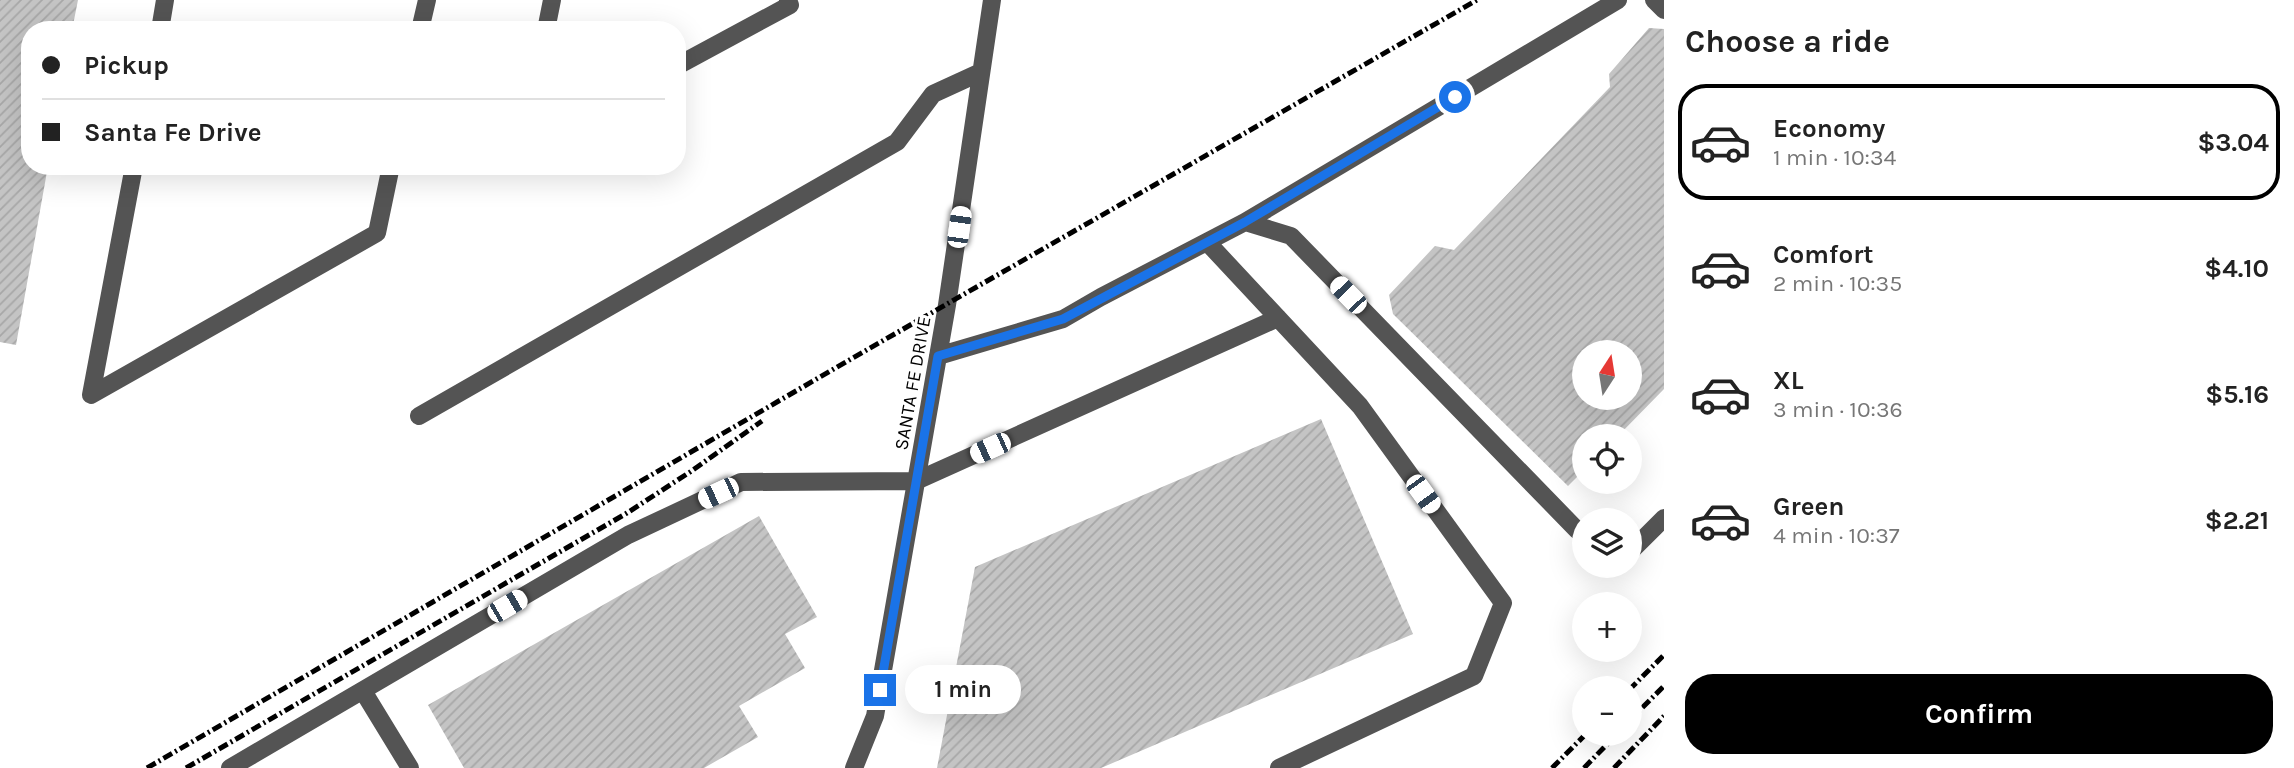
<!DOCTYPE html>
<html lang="en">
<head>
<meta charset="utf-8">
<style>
  :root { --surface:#fff; --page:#f2f2f2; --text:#222; --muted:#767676; --line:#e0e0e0; --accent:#000 }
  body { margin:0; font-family:Karla,sans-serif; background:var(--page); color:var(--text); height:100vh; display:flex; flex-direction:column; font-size:26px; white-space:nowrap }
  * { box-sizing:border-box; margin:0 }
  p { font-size:23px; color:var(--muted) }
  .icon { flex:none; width:38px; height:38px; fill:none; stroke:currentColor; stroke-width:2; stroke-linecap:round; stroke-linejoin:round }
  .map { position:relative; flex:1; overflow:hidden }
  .side { display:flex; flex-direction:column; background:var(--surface); width:630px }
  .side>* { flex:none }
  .banner { position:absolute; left:21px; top:21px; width:665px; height:154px; border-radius:28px; box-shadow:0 7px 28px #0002; display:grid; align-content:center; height:154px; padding:0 21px; background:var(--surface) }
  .needle { width:46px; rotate:12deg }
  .fabs { position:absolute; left:1572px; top:340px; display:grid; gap:14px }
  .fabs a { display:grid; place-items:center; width:70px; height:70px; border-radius:50%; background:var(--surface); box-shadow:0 7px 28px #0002; font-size:35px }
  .end { position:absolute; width:32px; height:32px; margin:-16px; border:9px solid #1a73e8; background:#fff; box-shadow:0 0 0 4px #fff }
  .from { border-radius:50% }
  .bubble { position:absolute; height:49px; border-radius:24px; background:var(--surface); box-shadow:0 7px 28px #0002; font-size:23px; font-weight:700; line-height:49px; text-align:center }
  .car { position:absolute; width:21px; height:42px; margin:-21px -10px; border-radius:9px; box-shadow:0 0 5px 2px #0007; background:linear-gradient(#fff 24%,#345 0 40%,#fff 0 76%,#345 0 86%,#fff 0) }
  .banner b { display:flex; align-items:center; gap:24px; height:66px; font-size:26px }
  .banner b+b { border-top:2px solid var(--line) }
  .banner i { width:18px; height:18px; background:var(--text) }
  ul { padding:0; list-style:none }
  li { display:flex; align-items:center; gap:21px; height:116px; margin:0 14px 10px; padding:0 7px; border:4px solid transparent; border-radius:28px }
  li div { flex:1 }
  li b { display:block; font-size:26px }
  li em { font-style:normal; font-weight:700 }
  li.selected { border-color:var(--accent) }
  li>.icon { width:63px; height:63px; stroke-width:1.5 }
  h2 { padding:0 21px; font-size:32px; line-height:84px }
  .primary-button { display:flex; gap:14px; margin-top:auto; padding:14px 21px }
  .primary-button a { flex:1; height:80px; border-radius:28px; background:var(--accent); color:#fff; font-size:28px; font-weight:700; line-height:80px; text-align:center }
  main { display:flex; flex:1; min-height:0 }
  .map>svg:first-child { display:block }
</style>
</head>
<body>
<main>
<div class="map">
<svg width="1664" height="768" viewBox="0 0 1664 768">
  <defs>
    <pattern id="building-hatch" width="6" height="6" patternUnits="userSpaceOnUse" patternTransform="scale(1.75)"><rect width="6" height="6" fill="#c4c4c4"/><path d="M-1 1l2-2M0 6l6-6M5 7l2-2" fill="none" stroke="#a7a7a7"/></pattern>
  </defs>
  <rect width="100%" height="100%" fill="#fff"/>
  <path fill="url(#building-hatch)" fill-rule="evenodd" d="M 0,0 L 78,0 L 72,30 L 30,30 L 30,166 L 48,166 L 16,345 L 0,342 Z
    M 1649,28 L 1664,29 L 1664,389 L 1618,436 L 1584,436 L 1584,470 L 1568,486 L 1393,314 L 1389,295 L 1435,246 L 1454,250 L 1610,87 L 1609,74 ZM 1584,352 L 1629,352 L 1629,397 L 1584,397 Z
    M 1321,419 L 1413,634 L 1101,768 L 937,768 L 975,567 Z
    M 759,516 L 817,617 L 785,634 L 805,668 L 739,706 L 758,737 L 704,768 L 464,768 L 428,705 Z"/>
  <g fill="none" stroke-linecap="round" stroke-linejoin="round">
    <path stroke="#545454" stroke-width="18" d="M 1654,0 L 1664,10
      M 160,30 L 165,0
      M 420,30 L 427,0
      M 546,30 L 552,0
      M 677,66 L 790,5 L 788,0
      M 134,166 L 91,395 L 377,233 L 391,166
      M 1245,222 L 1291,236 L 1577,530 L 1584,532
      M 1207,242 L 1360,406 L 1503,603 L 1474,676 L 1279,768
      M 938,356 L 1063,319 L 1101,297 L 1245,222 L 1618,0
      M 419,416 L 897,142 L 933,94 L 981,72
      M 1629,548 L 1633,549 L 1664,518
      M 363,691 L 410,768
      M 230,768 L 628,535 L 741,482 L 916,481 L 1278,318
      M 854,768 L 875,716 L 947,305 L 992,0"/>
    <path stroke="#000" stroke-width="5" stroke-dasharray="10 3.5 2 3.5" stroke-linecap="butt" d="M 1629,690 L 1664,655
      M 1629,721 L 1664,686
      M 147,768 L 851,359 L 1477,0
      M 186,768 L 627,513 L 690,472 L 762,421
      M 1552,768 L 1587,733
      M 1584,768 L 1618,733
      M 1614,768 L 1664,716"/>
  </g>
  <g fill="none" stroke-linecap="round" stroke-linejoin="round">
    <path stroke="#1a73e8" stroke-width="9" d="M 880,690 L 938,356 L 1063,319 L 1245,222 L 1455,97"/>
  </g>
  <g text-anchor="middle" stroke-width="6" stroke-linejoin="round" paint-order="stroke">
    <g font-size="19" fill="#000" stroke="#fff">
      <text transform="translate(912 383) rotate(-80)" y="7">SANTA FE DRIVE</text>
    </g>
  </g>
</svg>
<div class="fabs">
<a><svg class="needle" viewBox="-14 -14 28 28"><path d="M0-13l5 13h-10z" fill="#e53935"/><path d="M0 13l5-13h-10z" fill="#767676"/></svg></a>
<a><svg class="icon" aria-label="locate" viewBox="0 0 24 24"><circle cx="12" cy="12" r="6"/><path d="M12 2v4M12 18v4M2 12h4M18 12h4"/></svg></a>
<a><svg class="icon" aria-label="layers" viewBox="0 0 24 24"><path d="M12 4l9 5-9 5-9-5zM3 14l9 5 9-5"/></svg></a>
<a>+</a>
<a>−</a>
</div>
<i class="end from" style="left:1455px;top:97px"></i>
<i class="end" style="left:880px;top:690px"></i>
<div class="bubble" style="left:905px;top:665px;width:116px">1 min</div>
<i class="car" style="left:959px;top:227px;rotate:8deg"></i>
<i class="car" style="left:1348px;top:295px;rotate:316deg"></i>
<i class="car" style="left:990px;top:448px;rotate:246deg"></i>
<i class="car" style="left:718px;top:493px;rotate:245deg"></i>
<i class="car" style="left:1423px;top:494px;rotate:144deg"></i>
<i class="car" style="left:507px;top:606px;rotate:60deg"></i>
<div class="banner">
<b><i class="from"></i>Pickup</b>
<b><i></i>Santa Fe Drive</b>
</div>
</div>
<section class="side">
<h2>Choose a ride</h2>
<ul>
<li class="selected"><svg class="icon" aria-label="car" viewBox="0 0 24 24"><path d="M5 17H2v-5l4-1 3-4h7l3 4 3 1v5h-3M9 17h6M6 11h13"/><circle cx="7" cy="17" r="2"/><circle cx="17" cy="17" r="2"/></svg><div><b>Economy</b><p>1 min · 10:34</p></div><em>$3.04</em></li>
<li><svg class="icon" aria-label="car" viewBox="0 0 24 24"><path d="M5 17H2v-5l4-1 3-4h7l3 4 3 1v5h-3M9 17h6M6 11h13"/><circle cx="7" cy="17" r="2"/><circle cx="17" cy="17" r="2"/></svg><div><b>Comfort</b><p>2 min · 10:35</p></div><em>$4.10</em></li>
<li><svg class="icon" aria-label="car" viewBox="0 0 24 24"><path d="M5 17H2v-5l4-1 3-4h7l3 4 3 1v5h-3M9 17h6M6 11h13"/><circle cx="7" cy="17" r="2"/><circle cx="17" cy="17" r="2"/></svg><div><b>XL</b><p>3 min · 10:36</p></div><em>$5.16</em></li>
<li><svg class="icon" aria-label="car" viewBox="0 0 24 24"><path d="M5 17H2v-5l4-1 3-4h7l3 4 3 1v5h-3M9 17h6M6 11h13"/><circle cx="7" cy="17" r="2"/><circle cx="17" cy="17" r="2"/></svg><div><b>Green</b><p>4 min · 10:37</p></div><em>$2.21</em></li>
</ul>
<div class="primary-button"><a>Confirm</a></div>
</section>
</main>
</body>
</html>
